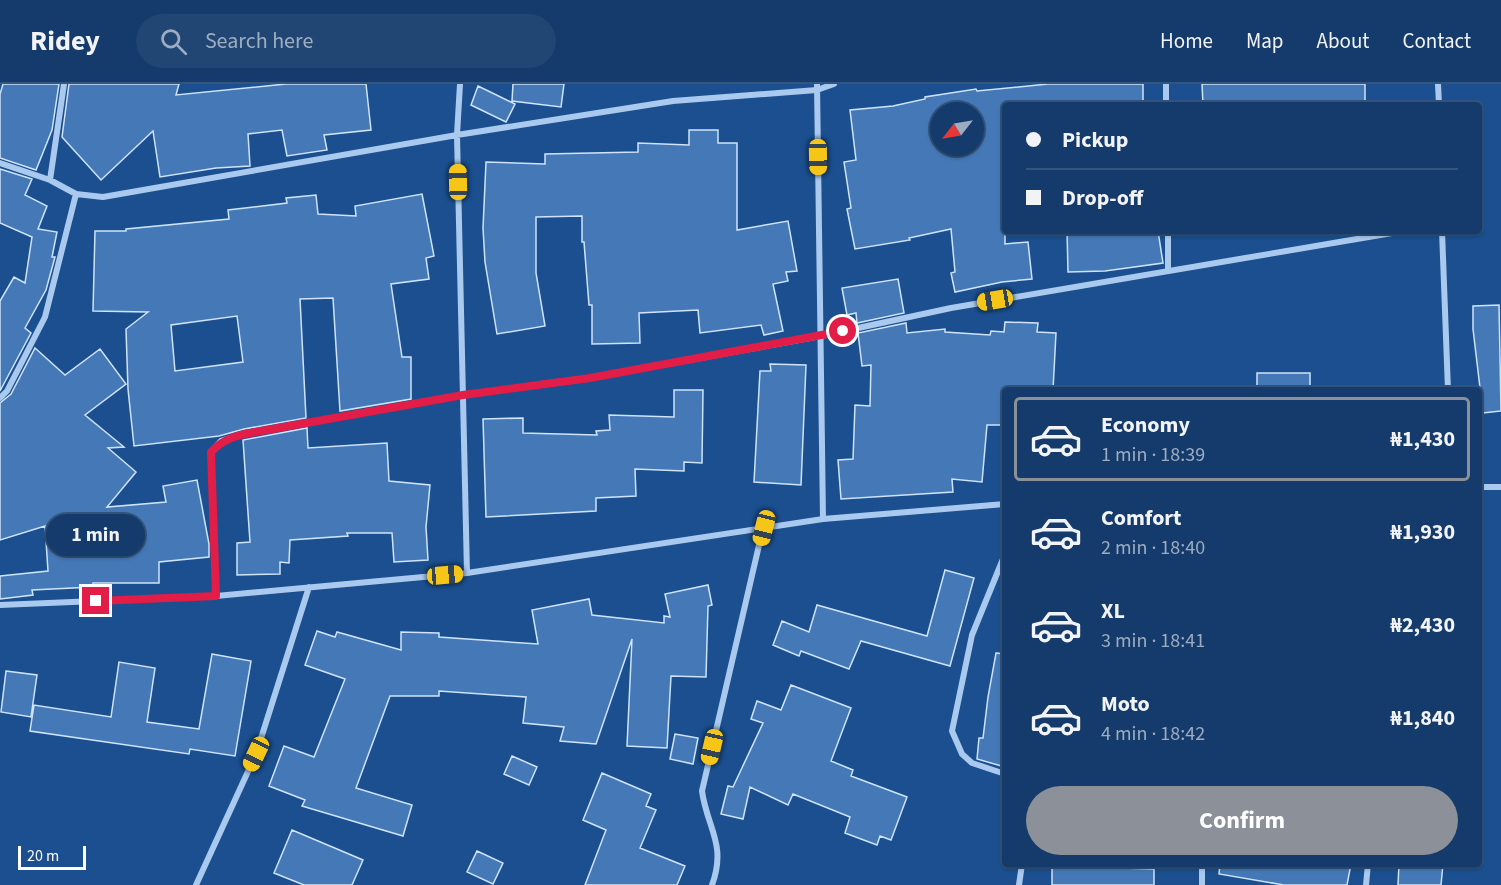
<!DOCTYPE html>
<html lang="en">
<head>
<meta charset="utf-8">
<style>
  :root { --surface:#143b6b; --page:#214673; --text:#f1f3f6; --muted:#9dadc1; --line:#33557e; --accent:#8c9099 }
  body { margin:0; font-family:"Source Sans 3",sans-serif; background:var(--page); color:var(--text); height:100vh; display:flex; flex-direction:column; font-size:22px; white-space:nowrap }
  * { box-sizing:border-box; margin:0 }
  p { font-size:20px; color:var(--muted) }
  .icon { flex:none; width:33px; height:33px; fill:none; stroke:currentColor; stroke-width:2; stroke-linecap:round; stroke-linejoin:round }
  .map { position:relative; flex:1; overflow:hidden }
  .sheet { position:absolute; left:1002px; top:303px; width:480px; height:480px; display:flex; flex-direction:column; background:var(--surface); border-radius:6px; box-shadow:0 2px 4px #0004,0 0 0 2px var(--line) }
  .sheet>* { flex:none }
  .hud { position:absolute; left:1002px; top:18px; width:480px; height:132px; border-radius:6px; box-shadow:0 2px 4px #0004,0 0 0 2px var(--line); display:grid; align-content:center; height:132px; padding:0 24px; background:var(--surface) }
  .needle { width:39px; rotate:239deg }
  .buttons { position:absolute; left:930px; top:18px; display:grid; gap:12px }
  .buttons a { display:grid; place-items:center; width:54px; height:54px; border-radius:50%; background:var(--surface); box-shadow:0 2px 4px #0004,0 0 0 2px var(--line); font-size:30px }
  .scale { position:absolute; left:18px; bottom:15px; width:68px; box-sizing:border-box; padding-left:6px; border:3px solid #fff; border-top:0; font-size:16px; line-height:21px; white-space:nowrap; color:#fff; -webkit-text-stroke:4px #1b4f8f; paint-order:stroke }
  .end { position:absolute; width:27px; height:27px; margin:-14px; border:8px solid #e11d48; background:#fff; box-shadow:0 0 0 3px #fff }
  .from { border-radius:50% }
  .bubble { position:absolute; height:42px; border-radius:21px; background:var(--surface); box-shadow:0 2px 4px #0004,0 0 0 2px var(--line); font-size:20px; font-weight:700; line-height:42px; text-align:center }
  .car { position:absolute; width:18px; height:36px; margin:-18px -9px; border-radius:8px; box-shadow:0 0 4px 2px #0007; background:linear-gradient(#f5c518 24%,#345 0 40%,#f5c518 0 76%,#345 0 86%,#f5c518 0) }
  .hud b { display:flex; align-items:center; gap:21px; height:57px; font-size:22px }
  .hud b+b { border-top:2px solid var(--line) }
  .hud i { width:15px; height:15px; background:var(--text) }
  ul { padding:10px 0 0; list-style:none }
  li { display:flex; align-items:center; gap:18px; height:84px; margin:0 12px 9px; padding:0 12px; border:3px solid transparent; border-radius:6px }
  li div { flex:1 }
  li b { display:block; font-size:22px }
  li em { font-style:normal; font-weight:700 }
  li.on { border-color:var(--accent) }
  li>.icon { width:54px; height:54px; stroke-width:1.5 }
  .button { display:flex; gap:12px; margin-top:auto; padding:12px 24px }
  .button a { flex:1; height:69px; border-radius:36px; background:var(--accent); color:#fff; font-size:24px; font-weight:700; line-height:69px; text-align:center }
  header { display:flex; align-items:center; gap:36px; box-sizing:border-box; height:84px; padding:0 30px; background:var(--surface); border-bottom:2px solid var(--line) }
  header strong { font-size:28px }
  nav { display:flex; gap:33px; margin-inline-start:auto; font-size:21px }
  .search { width:420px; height:54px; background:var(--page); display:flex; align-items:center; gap:15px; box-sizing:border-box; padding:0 21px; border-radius:33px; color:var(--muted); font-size:22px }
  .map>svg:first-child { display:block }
</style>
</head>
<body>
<header>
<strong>Ridey</strong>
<div class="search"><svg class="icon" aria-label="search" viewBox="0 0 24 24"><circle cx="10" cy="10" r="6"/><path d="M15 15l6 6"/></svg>Search here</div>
<nav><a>Home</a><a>Map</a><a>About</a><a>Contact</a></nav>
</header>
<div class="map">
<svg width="1501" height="801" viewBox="0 0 1501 801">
  <rect width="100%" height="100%" fill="#1b4f8f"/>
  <path fill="#4478b7" stroke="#cfe3fa" stroke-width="1.5" fill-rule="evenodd" d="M 3,0 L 59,0 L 52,46 L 36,86 L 0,74 L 0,10 Z
    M 69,0 L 179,0 L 176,11 L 286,0 L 366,0 L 371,46 L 324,51 L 327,66 L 287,72 L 282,46 L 248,50 L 250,82 L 216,84 L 160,93 L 153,47 L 101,96 L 62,53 Z
    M 513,0 L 564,0 L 561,23 L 512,17 Z
    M 1048,0 L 1143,0 L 1143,21 L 1005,21 L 1005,160 L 1028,158 L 1032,195 L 1002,198 L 955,208 L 951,189 L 955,188 L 951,145 L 909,154 L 910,156 L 855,165 L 847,125 L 851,124 L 844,78 L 856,76 L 850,26 L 893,22 L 925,15 L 925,13 L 976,5 L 977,7 ZM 940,28 L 974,28 L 974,62 L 940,62 Z
    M 1202,0 L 1365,0 L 1365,20 L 1203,21 Z
    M 478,2 L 515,20 L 506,38 L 471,21 Z
    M 689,46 L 718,46 L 718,59 L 737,59 L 737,146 L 788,137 L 797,187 L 786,188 L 788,197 L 773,200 L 783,247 L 764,251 L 761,241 L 700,249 L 698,226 L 639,229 L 640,259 L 592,260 L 592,221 L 589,221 L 584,158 L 582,158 L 582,132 L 536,133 L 536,189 L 545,242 L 497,250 L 485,178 L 483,144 L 486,78 L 545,80 L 545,70 L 638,68 L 638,59 L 689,61 Z
    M 0,85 L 32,95 L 25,111 L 47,122 L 38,145 L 57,148 L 52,173 L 55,173 L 46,206 L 25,244 L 31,249 L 0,307 L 0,217 L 14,193 L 25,199 L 32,153 L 0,139 Z
    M 422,110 L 434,172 L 426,174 L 429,195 L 391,200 L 402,273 L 411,273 L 411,315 L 340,327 L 333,214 L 300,215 L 306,334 L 244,345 L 219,352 L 134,362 L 128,305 L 126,245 L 148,228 L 93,227 L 95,147 L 126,147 L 126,145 L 229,135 L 228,126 L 287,119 L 286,114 L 316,111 L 318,130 L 356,132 L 355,122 ZM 237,232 L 243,278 L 175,287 L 171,241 Z
    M 1067,147 L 1158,147 L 1163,179 L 1105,187 L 1068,188 Z
    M 898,195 L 904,229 L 857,239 L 856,229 L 847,231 L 842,204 Z
    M 1499,221 L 1501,327 L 1483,329 L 1473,245 L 1473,222 Z
    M 1005,238 L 1038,239 L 1037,248 L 1056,249 L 1053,306 L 1005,306 L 1005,317 L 1002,317 L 1002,341 L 987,341 L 982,398 L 952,395 L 953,408 L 841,415 L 838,376 L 853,375 L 855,321 L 870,322 L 871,281 L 862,282 L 858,249 L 906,239 L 907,249 L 945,245 L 945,248 L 990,251 L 991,247 L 1004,248 Z
    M 35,264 L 65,291 L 100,265 L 126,300 L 85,331 L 124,363 L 108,364 L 136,388 L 107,423 L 166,418 L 163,402 L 197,396 L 209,460 L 209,473 L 159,478 L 159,499 L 93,499 L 93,503 L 32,506 L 33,511 L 0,515 L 0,492 L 48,487 L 45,442 L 0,456 L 0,319 L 11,310 Z
    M 770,280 L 806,281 L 801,401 L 754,398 L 760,287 L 771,287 Z
    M 1257,289 L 1310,289 L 1310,306 L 1257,306 Z
    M 674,306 L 703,306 L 702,379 L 684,378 L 684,387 L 635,385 L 636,412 L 596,414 L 596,427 L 486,433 L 483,335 L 523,334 L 523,349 L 597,351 L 596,347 L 610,346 L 609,331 L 674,333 Z
    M 307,344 L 308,364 L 387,359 L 389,397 L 430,401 L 426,443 L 428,476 L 394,478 L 392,449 L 347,449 L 348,452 L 290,456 L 289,479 L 280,478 L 280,490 L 237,491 L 237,459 L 250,458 L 243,356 Z
    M 945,486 L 974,494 L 950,582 L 861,557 L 849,585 L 801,567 L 799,572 L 773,561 L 782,537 L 809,548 L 817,521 L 927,552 Z
    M 708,501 L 712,521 L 708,522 L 706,593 L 671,592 L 667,664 L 627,662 L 632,555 L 596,660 L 560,657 L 564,643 L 523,639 L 526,613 L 439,607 L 439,612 L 390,612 L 356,704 L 412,721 L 403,752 L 302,722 L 305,716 L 269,702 L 284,662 L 314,673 L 345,595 L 305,581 L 317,547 L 335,553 L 337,548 L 401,566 L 401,548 L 439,549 L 439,553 L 538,560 L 532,526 L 589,515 L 592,531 L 664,539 L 664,532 L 670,533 L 665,510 Z
    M 996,569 L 1005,570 L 1005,683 L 977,675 L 979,654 L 983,654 L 988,613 Z
    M 212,570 L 251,577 L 235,672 L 190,665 L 189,670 L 30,647 L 34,621 L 111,633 L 119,578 L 155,584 L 147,638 L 199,645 Z
    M 6,587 L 37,591 L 31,633 L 1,628 Z
    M 791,601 L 851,624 L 831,677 L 853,686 L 851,692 L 907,713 L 891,756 L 880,752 L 877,761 L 845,749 L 850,733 L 793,710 L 788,721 L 750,703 L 743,735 L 721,730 L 728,702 L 733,703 L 763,639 L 751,635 L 757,617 L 781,626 Z
    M 675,650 L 698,654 L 693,680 L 670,675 Z
    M 512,672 L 537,683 L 529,701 L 504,690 Z
    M 602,689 L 651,710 L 646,722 L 656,726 L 640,764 L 685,782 L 677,801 L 585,801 L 606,746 L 583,736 Z
    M 292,746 L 363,776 L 352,801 L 304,801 L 274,789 Z
    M 477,767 L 503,779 L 493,800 L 467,788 Z
    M 1220,780 L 1351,780 L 1347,801 L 1284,801 L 1219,790 Z
    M 1399,780 L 1443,780 L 1441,801 L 1398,801 Z
    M 1052,782 L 1154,785 L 1154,801 L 1052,801 Z"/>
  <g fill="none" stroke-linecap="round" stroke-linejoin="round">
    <path stroke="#a9c9ee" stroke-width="6" d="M 460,0 L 457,51 L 467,489
      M 817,0 L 823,435
      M 1166,0 L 1166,21
      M 1438,0 L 1439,21
      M 0,79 L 50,96 L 76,110 L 103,113 L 457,51 L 673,17 L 817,6 L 834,0
      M 50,96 L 64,0
      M 1168,147 L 1168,187
      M 1442,147 L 1448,306
      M 0,314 L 7,307 L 45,233 L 76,110
      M 1479,403 L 1501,403
      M 1005,470 L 972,551 L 952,647 L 962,670 L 972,679 L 1005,690
      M 216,512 L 211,368 L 221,357 L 245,350 L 463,311 L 590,294 L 821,252 L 951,224 L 1404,147
      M 0,521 L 216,512 L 467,489 L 823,435 L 1005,420
      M 196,801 L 256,670 L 309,503
      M 712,801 C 727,760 707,744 702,707 L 763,444
      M 1019,801 L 1022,780
      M 1202,801 L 1202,780
      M 1366,801 L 1368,780"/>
  </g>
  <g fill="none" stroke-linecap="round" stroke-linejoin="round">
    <path stroke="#e11d48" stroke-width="8" d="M 96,517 L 216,512 L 211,368 C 227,351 245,350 267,346 L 463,311 L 590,294 L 843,247"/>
  </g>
</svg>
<div class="buttons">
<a><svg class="needle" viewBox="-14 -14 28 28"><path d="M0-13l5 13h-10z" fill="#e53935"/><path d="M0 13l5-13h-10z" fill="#9dadc1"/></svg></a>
</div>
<div class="scale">20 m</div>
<i class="end from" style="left:843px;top:247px"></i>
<i class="end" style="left:96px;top:517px"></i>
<div class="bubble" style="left:46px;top:430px;width:99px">1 min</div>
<i class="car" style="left:818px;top:73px;rotate:179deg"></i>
<i class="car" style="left:458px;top:98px;rotate:359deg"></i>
<i class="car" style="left:995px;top:216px;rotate:260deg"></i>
<i class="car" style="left:764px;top:444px;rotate:194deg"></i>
<i class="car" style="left:445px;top:491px;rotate:85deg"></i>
<i class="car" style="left:712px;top:663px;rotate:193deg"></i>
<i class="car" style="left:256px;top:670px;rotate:205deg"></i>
<div class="hud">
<b><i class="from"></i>Pickup</b>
<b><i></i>Drop-off</b>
</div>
<section class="sheet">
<ul>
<li class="on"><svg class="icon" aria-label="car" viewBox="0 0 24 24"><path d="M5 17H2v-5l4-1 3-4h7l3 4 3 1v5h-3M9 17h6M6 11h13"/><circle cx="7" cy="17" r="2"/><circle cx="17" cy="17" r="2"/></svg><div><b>Economy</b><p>1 min · 18:39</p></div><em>₦1,430</em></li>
<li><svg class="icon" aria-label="car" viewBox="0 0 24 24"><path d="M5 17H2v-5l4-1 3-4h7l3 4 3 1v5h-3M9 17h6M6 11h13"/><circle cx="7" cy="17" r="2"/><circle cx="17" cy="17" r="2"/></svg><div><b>Comfort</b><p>2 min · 18:40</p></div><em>₦1,930</em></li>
<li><svg class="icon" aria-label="car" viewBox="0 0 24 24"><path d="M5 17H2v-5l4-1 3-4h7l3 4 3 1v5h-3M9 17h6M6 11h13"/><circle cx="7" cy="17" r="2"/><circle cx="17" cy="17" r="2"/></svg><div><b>XL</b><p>3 min · 18:41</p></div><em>₦2,430</em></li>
<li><svg class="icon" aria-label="car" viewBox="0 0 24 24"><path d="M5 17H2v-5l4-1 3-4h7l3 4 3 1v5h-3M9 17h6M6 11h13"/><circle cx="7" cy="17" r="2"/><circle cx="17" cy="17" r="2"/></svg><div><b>Moto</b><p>4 min · 18:42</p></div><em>₦1,840</em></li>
</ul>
<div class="button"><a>Confirm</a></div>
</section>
</div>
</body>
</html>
